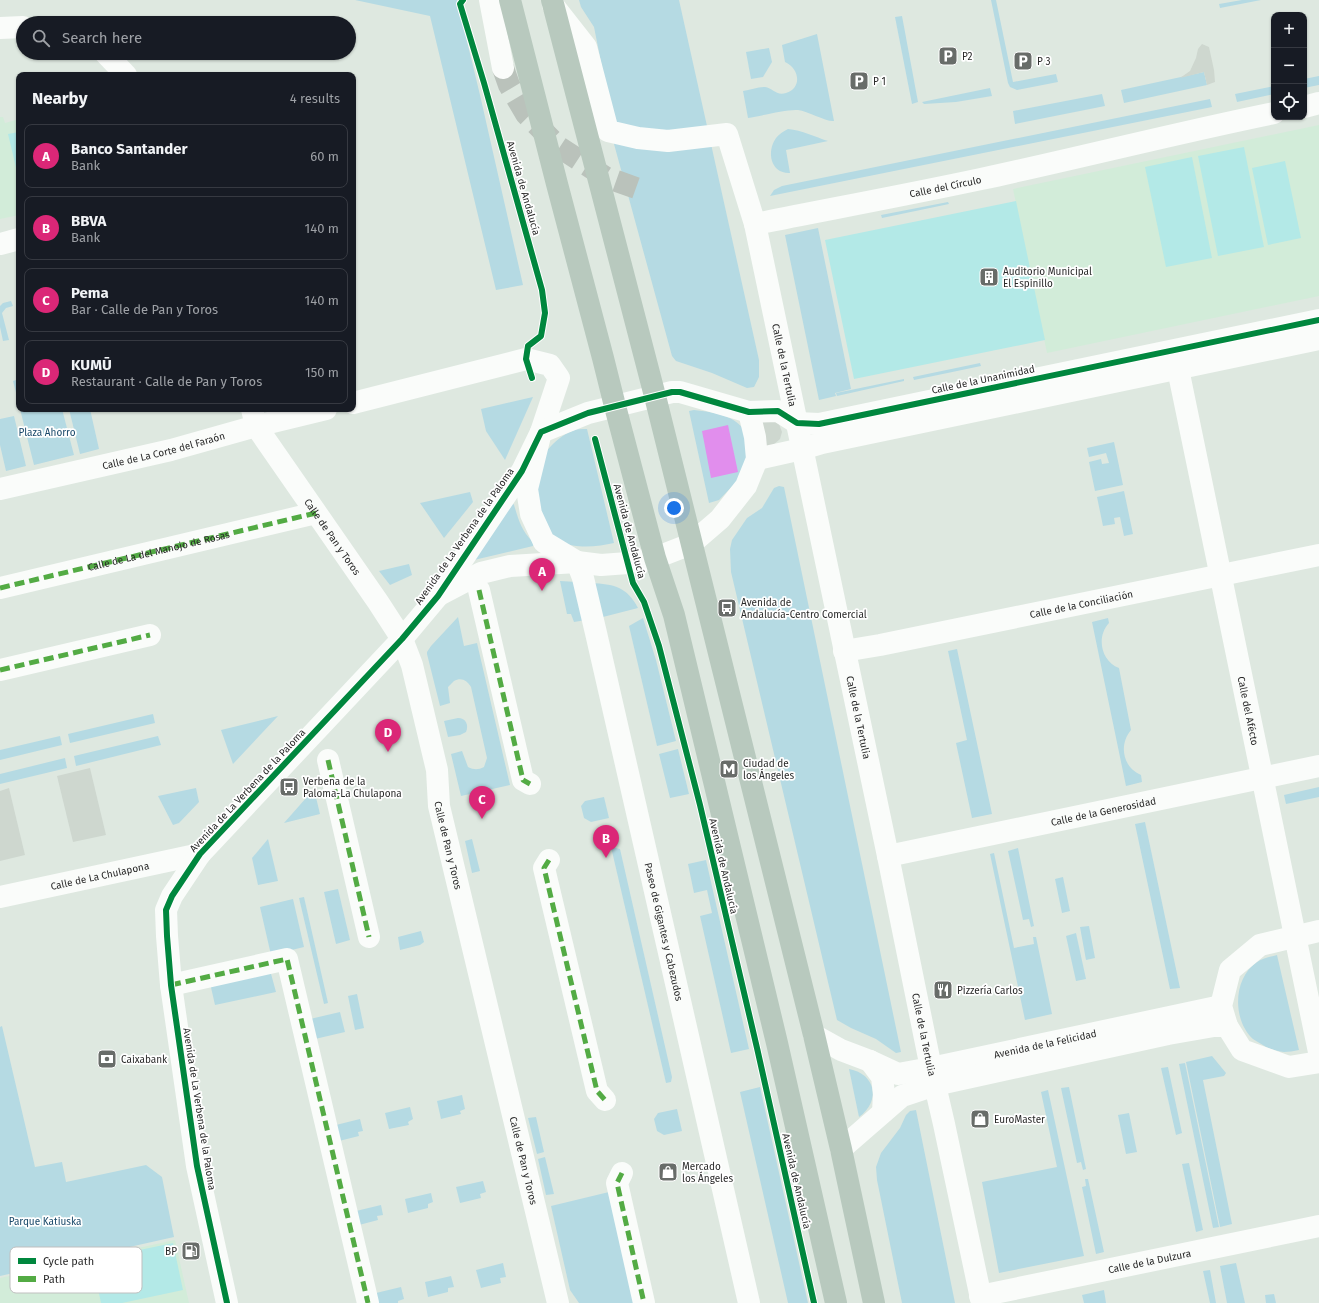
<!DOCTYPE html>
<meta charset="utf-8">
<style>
:root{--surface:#171b24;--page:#242831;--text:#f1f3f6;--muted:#9ea1a6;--line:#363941;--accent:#db2777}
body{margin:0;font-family:"Fira Sans",sans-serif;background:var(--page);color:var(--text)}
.controls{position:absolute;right:12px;top:12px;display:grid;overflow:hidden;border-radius:8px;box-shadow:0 1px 3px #0004}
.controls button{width:36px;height:36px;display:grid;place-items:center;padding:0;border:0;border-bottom:1px solid var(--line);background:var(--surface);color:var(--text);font:20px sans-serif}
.you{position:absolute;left:674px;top:508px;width:14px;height:14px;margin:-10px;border:3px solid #fff;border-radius:50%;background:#1a73e8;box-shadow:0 0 0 6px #1a73e833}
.badge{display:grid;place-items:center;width:26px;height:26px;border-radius:50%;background:var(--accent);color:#fff;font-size:13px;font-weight:700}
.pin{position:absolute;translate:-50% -33px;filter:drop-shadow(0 1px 2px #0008)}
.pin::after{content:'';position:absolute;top:21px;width:14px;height:12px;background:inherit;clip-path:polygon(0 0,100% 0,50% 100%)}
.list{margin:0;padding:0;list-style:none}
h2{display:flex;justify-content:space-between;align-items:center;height:52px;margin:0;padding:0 16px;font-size:17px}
h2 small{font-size:13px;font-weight:400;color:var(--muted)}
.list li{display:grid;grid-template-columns:26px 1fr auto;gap:12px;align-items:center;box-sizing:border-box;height:64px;margin:0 8px 8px;padding:0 8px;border:1px solid var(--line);border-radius:8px}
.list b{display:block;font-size:15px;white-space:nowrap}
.list p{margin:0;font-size:13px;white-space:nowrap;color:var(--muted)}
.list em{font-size:13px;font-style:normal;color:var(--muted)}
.icon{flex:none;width:22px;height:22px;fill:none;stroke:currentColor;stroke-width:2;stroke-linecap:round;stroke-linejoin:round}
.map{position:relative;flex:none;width:1319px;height:1303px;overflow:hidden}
.search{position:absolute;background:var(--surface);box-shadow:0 1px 3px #0004;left:16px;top:16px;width:340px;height:44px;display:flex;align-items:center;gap:10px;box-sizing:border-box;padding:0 14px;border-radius:22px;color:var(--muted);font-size:15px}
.panel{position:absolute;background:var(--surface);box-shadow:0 1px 3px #0004;left:16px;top:72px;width:340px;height:340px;border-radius:8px}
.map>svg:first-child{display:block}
.education{fill:#d2ecd9}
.green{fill:#b5dae3}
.pitch{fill:#b3e9e7}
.plaza{fill:#ced7cf}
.water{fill:#e18eed}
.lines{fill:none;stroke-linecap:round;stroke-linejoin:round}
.minor-tunnel{stroke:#bac2bb;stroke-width:22;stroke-dasharray:22 11;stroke-linecap:butt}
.minor{stroke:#fafcfa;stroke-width:22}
.major{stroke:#b8c9be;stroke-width:22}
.quiet{stroke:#53ab44;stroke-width:5;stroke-dasharray:10 5;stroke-linecap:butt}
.cycleway-casing{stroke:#fff;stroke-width:8}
.cycleway{stroke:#00873e;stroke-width:6}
.labels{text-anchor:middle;stroke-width:3.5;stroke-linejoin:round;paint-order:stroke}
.poi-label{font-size:10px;fill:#292929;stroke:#fff;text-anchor:start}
.street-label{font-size:10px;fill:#292929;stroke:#fff}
.park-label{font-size:10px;fill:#174768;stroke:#fff}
.key{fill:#fff;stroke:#bfbfbf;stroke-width:1}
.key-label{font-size:11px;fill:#292929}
</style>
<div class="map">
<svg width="1319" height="1303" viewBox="0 0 1319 1303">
<rect width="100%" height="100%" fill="#dee8e0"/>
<g class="education">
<polygon points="0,117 3,117 5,123 19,119 19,215 0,219"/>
<polygon points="1319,125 1319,296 1047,353 1013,189"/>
<polygon points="175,1240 189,1303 0,1303 0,1278"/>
</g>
<g class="green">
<polygon points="355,0 457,0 480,95 523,285 496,290 430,16"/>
<polygon points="579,0 679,0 759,360 759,377 754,387 747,388 712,373 676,361 672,356 614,144 610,107 594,27 581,7"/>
<polygon points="991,0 996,0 1013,82 1056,74 1058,82 1017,90 1010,87 1008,83"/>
<polygon points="1242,0 1261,0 1220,8 1219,4"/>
<polygon points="902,16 918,102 912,104 895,17"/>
<path d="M817 34 834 121C826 122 808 111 798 110 787 109 761 116 748 118L743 91C750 90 758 87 765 87 773 88 776 96 786 93 802 88 800 69 785 62L782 45Z"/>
<polygon points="769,48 772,62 763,77 751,79 746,52"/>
<polygon points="1204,72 1207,85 1124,103 1121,90"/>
<polygon points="1319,76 1319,85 1304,88 1304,79"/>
<polygon points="1274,86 1274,94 1237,102 1235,94"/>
<polygon points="990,88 992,96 956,102 924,104 922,102"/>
<polygon points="1102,94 1105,106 1015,124 1013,111"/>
<polygon points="1210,99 1212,107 770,196 774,190 782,186"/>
<path d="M788 129C802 130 815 137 828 141L786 150 790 173C771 174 766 152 776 138 779 134 784 131 788 129Z"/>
<polygon points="948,202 949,204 882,218 881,215"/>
<polygon points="818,228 851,389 835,393 836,396 819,400 785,235"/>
<polygon points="11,301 13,306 6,308 2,313 9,340 3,341 0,327 0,306 3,303"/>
<polygon points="980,363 981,366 914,380 913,377"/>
<polygon points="19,379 19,404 13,381"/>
<polygon points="904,379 904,381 837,396 836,393"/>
<polygon points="533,397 505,460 486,431 481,409"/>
<polygon points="20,409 62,409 74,455 34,465"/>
<polygon points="69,409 90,409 99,449 80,454"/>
<path d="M694 410C714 412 745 416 748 442 748 452 747 461 747 471L719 500 709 503 689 411Z"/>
<polygon points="14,416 26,466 6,471 0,445 0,419"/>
<path d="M587 429 614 543C592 548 557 551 544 527 541 520 541 508 539 501 538 493 535 484 535 477 536 459 556 437 572 431 576 429 582 429 587 429Z"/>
<polygon points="1114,442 1123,485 1095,491 1089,462 1101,459 1102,464 1109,463 1106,453 1089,457 1087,448"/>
<polygon points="779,486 784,487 901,1052 896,1053 876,1039 851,1028 837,1020 731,572 730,549 732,540 747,518 762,508 774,488"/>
<polygon points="1124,491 1133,534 1124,536 1120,517 1114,518 1115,524 1103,526 1097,497"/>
<polygon points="470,492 473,502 444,538 420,503"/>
<path d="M512 502 514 505C519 521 521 530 533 542V546L474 560Z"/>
<polygon points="409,564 412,575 390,585 379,571"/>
<polygon points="560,581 577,582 586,620 574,622 571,614 567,614"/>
<path d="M591 583C614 584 627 587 638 608L599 618Z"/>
<path d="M458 617 464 646 477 643 510 785 461 796 451 754 462 751 468 767C474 770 478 770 484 767L487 758 471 687C467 680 461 677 454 681L448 687 450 703 440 706 427 654V652L431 646Z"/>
<polygon points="643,618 656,660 676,741 657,746 629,626"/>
<path d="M1108 618 1109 623C1096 637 1101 661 1119 668L1131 730C1119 744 1122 767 1141 775L1142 782 1126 786 1092 622Z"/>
<polygon points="957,649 992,814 972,818 956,743 967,740 948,651"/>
<polygon points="153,714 155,723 70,743 68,734"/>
<polygon points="278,716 233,764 221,730"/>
<path d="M458 718C466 718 469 725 466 732L460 735 448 737 444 721Z"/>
<polygon points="60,736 62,745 0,760 0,750"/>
<polygon points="158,736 161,745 76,766 74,756"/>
<polygon points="678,749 689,794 670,798 659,754"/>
<polygon points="65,758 67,768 0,784 0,774"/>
<polygon points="1319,787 1319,797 1286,804 1284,795"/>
<polygon points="196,788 199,802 179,823 173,825 158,796"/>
<polygon points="314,789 320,814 284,823"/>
<polygon points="604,797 609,818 591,822 584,818 581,806 585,801"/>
<polygon points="1145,822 1180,988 1170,989 1135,824"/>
<polygon points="268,839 278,881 258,885 252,858"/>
<polygon points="472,839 480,871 472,873 465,841"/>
<polygon points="611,847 620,849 672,1077 671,1082 666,1083"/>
<polygon points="1018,848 1034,926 1031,927 1029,919 1023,920 1008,851"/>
<polygon points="994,853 1014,948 1034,944 1033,937 1036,937 1052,1014 1025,1020 990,854"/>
<polygon points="706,860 749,1049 731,1053 700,916 712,913 707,890 694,893 688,864"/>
<polygon points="1063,877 1070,911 1062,913 1055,879"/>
<polygon points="338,889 350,940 336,944 324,892"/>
<polygon points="304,897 328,1003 324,1004 299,898"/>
<polygon points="293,899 304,947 271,955 260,907"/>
<polygon points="1089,926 1095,958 1086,960 1080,927"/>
<polygon points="421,931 424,942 420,945 400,950 398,937"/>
<polygon points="1076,933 1086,979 1076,981 1066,936"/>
<path d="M1277 955 1299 1050C1294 1051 1288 1052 1284 1052 1278 1052 1271 1049 1266 1047 1262 1044 1257 1042 1253 1039 1232 1020 1233 978 1257 962 1263 958 1270 957 1277 955Z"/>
<polygon points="270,970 276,992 215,1005 210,983"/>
<polygon points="357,994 364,1028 355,1030 348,996"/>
<polygon points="340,1012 345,1032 315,1039 310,1019"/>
<polygon points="2,1026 35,1167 62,1162 66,1182 146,1165 162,1177 174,1237 0,1276 0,1027"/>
<polygon points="1212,1056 1226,1073 1224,1076 1203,1080 1232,1224 1220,1227 1186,1062"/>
<polygon points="1185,1063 1219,1227 1213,1228 1179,1064"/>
<polygon points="1168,1067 1182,1133 1176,1135 1161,1068"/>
<path d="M849 1069C876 1074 881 1101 859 1117Z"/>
<polygon points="760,1087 808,1303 788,1303 740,1092"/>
<polygon points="1069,1087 1086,1169 1083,1170 1081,1162 1077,1163 1061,1088"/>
<polygon points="1048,1090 1084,1256 999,1273 982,1182 1057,1167 1041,1092"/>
<polygon points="462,1095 465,1109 460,1111 461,1114 441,1119 437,1101"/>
<polygon points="410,1107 413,1119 408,1122 409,1125 389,1129 385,1113"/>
<polygon points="677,1109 682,1131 664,1135 657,1131 654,1119 658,1113"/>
<polygon points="916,1110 955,1303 902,1303 877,1180 876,1167 881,1153 900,1128 906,1115 910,1111"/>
<polygon points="1129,1113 1137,1152 1126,1154 1118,1115"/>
<polygon points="536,1117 544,1152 537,1154 528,1118"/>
<polygon points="360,1119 363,1131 358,1132 359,1136 339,1141 336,1125"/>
<polygon points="545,1157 554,1194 546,1195 538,1159"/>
<polygon points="1189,1163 1203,1230 1196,1232 1182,1164"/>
<polygon points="1085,1179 1088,1179 1104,1252 1096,1254 1082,1187 1086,1186"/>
<polygon points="483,1181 486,1192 480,1194 481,1198 460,1203 456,1187"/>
<polygon points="609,1192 634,1303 579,1303 570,1290 551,1206"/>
<polygon points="431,1193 433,1202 428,1204 428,1208 408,1213 405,1199"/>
<polygon points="381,1205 383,1215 377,1216 378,1220 359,1225 356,1211"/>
<polygon points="503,1263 506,1277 500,1278 501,1283 481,1288 476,1270"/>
<polygon points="1236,1263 1245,1303 1227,1303 1220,1266"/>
<polygon points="1210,1270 1216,1303 1210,1303 1203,1271"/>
<polygon points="451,1276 454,1287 448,1288 448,1292 428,1297 425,1282"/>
<polygon points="401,1287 404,1299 398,1301 398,1303 378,1303 376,1293"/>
<polygon points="1104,1290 1106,1303 1084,1303 1082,1295"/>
<polygon points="1274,1294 1276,1303 1266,1303 1265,1295"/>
</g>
<g class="pitch">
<polygon points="19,132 19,180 8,134"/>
<polygon points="1244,147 1264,247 1218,256 1198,156"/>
<polygon points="1192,157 1212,258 1166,267 1145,167"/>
<polygon points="1285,161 1301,238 1268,245 1252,168"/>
<polygon points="1016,201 1045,340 854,379 825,240"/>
<polygon points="173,1243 183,1290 122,1303 101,1303 92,1260"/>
</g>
<g class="plaza">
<polygon points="1202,44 1209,47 1214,70 1215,82 1207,85 1204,72 1180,78 1190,71 1196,58 1198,49"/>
<polygon points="755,417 766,417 779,424 782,432 780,439 765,452"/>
<polygon points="90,768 106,835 73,842 57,776"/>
<polygon points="9,788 25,855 0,861 0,791"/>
</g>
<polygon class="water" points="728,425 738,472 711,478 702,431"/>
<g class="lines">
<polyline class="minor-tunnel" points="503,68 509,85 526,114 559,147 605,177 636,188"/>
<g class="minor">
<polyline points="490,0 503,68"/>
<path id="s1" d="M553 5 586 47 608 131 638 138 668 141 727 134 755 224 888 856 931 1068 944 1124 982 1303"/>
<polyline points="0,28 23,27"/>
<polyline points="105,53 126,75"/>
<polyline points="1304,107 1319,103"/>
<path id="s2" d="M755 224C830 209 906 195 981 179 1079 158 1176 133 1274 113"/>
<polyline points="0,244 19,239"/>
<path id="s3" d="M1178 369 1319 1052"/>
<polyline points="353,403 526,359 550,365 559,378 541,432 527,489 531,514 544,542 577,562"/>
<path id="s4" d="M252 409 256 426 378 602 402 639 412 665 437 770 439 806 558 1303"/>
<polyline points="757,459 802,449 822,443 1319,339"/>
<path id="s5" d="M0 489 171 450 256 426 326 409"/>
<path id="s6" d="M577 562 583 578 596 633 749 1303"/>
<path id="s7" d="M0 588 316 513"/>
<polyline points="479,590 523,780 530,784"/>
<polyline points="439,595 481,573 510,566 577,562 601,565 628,563 655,558 691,544 720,519 746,486 757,459 755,437 749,412"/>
<path id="s8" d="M844 651 880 645 1319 555"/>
<polyline points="0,670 150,635"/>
<polyline points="328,760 369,937"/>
<path id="s9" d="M888 856 1319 766"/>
<polyline points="549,860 544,868 597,1091 605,1100"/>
<path id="s10" d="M0 897 200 854"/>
<polyline points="1319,931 1260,945 1230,970 1221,1006 1227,1026 1242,1050 1289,1067 1319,1062"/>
<polyline points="171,985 287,959 368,1303"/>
<path id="s11" d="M814 1035 841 1050 870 1061 898 1074 931 1068 1221 1006"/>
<polyline points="870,1061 882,1077 884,1094 883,1112"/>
<polyline points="841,1149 902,1096 935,1085 1168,1034 1214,1026 1227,1026"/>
<polyline points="622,1173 617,1183 644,1303"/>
<path id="s12" d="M980 1296 1319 1226"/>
<polyline points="227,1303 197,1166 171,985 167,936 166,910 172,896 200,854 402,639 438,596 522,471 541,432 588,413 672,392 680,392 749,412 778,411 797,423 819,424 1319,320"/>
</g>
<g class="major">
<polyline points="510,0 557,184 603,358 615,406 655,558 674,615 777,1043 836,1303"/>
<polyline points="552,0 655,396 814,1035 841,1149 874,1303"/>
</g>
<g class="quiet">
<polyline points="0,588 316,513"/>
<polyline points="479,590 523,780 530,784"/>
<polyline points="0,670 150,635"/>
<polyline points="328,760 369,937"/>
<polyline points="549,860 544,868 597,1091 605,1100"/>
<polyline points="171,985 287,959 368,1303"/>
<polyline points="622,1173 617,1183 644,1303"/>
</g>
<defs>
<g id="cycleway">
<polyline points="463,0 460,4 484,83 542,290 545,313 541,336 528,346 526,359 532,378"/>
<polyline points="595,439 633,583 644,602 659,646 700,805 757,1048 814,1303"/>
<polyline points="227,1303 197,1166 171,985 167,936 166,910 172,896 200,854 402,639 438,596 522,471 541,432 588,413 672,392 680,392 749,412 778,411 797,423 819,424 1319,320"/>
</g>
</defs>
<use href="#cycleway" class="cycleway-casing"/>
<use href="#cycleway" class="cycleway"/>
</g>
<defs>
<symbol id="parking-square" viewBox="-11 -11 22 22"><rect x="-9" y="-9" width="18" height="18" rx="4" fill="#686c69" stroke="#fff"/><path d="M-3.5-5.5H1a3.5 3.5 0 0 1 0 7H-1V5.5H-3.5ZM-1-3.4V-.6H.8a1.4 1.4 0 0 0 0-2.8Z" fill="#fff"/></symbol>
<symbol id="building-square" viewBox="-11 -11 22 22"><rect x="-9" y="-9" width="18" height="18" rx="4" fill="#686c69" stroke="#fff"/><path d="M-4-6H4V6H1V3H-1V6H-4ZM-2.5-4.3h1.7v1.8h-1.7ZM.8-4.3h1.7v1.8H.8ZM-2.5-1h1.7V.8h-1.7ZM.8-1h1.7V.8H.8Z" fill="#fff"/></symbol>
<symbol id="bus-square" viewBox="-11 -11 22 22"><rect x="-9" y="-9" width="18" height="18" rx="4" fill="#686c69" stroke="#fff"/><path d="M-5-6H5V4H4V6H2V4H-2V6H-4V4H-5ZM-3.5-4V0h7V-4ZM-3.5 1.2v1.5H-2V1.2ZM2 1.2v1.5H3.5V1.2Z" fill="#fff"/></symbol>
<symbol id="metro-square" viewBox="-11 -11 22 22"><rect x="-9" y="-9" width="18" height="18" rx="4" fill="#686c69" stroke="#fff"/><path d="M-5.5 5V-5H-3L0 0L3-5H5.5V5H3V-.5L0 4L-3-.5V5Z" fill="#fff"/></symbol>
<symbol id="restaurant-square" viewBox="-11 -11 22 22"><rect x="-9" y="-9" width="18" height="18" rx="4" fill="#686c69" stroke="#fff"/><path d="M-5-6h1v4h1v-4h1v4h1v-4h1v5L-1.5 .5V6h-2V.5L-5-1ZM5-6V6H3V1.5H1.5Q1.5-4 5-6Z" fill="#fff"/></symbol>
<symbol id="bank-square" viewBox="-11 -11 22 22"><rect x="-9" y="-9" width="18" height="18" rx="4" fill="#686c69" stroke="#fff"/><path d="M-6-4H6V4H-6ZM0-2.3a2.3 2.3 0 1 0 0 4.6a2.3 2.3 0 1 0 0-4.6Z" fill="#fff"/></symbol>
<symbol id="shop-square" viewBox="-11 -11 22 22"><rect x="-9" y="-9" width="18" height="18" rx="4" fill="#686c69" stroke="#fff"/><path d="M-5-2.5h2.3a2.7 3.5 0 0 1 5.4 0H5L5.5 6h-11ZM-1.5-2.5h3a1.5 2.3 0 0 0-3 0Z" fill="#fff"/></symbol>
<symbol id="fuel-square" viewBox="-11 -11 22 22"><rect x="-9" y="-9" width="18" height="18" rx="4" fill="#686c69" stroke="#fff"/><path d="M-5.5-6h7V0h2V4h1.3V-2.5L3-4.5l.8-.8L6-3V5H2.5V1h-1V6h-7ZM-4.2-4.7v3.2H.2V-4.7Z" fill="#fff"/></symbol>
</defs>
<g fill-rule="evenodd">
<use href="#parking-square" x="937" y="45" width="22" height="22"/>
<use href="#parking-square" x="1012" y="50" width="22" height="22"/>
<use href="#parking-square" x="848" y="70" width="22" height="22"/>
<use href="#building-square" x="978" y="266" width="22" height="22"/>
<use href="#bus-square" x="716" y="597" width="22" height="22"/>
<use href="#metro-square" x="718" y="758" width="22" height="22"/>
<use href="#bus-square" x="278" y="776" width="22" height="22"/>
<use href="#restaurant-square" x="932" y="979" width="22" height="22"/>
<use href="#bank-square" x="96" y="1048" width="22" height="22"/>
<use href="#shop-square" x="969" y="1108" width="22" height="22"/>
<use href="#shop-square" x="657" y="1161" width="22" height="22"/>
<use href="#fuel-square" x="180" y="1240" width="22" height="22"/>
</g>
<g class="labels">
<g class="poi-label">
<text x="962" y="60">P2</text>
<text x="1037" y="65">P 3</text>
<text x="873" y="85">P 1</text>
<text x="1003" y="275">Auditorio Municipal<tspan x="1003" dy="12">El Espinillo</tspan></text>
<text x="741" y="606">Avenida de<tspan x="741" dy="12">Andalucía-Centro Comercial</tspan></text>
<text x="743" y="767">Ciudad de<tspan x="743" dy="12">los Ángeles</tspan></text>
<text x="303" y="785">Verbena de la<tspan x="303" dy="12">Paloma-La Chulapona</tspan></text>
<text x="957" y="994">Pizzería Carlos</text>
<text x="121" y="1063">Caixabank</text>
<text x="994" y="1123">EuroMaster</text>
<text x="682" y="1170">Mercado<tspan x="682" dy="12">los Ángeles</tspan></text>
<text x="177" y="1255" text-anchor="end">BP</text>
</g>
<g class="street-label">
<text dy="4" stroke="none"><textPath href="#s2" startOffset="194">Calle del Círculo</textPath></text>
<text transform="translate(524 188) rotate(74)" y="4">Avenida de Andalucía</text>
<text dy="4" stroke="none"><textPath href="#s1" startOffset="499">Calle de la Tertulia</textPath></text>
<text transform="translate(983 379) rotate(-12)" y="4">Calle de la Unanimidad</text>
<text dy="4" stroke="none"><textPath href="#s5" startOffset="168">Calle de La Corte del Faraón</textPath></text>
<text transform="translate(630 531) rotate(75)" y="4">Avenida de Andalucía</text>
<text dy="4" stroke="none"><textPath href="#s4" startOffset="152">Calle de Pan y Toros</textPath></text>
<text transform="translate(464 536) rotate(-55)" y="4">Avenida de La Verbena de la Paloma</text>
<text dy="4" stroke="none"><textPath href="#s7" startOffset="163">Calle de La del Manojo de Rosas</textPath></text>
<text dy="4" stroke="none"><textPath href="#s8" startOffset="242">Calle de la Conciliación</textPath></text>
<text dy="4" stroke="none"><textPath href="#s3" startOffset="349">Calle del Afécto</textPath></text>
<text dy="4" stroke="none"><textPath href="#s1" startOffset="859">Calle de la Tertulia</textPath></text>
<text transform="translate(247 790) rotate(-47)" y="4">Avenida de La Verbena de la Paloma</text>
<text dy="4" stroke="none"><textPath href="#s9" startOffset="220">Calle de la Generosidad</textPath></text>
<text dy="4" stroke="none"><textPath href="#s4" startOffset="488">Calle de Pan y Toros</textPath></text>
<text transform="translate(724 866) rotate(77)" y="4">Avenida de Andalucía</text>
<text dy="4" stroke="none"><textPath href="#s10" startOffset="102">Calle de La Chulapona</textPath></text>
<text dy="4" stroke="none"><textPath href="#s6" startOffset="380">Paseo de Gigantes y Cabezudos</textPath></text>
<text dy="4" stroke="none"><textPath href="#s1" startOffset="1183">Calle de la Tertulia</textPath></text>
<text dy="4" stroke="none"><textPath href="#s11" startOffset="243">Avenida de la Felicidad</textPath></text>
<text transform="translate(200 1109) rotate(81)" y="4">Avenida de La Verbena de la Paloma</text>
<text dy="4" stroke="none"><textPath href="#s4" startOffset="812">Calle de Pan y Toros</textPath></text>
<text transform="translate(797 1181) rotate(77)" y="4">Avenida de Andalucía</text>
<text dy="4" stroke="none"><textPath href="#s12" startOffset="173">Calle de la Dulzura</textPath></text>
</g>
<g class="park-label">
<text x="47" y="436">Plaza Ahorro</text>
<text x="45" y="1225">Parque Katiuska</text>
</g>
</g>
<rect x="10" y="1247" width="132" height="46" rx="6" class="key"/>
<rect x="18" y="1258" width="18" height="6" fill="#00873e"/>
<rect x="18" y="1276" width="18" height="6" fill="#53ab44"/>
<g class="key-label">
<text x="43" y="1265">Cycle path</text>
<text x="43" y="1283">Path</text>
</g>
</svg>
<div class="controls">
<button>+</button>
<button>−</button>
<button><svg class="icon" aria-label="locate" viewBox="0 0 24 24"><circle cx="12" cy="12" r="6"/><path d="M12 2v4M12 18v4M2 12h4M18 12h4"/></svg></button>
</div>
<div class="you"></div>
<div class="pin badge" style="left:542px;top:591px">A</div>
<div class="pin badge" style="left:606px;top:858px">B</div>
<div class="pin badge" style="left:482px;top:819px">C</div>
<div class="pin badge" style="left:388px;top:752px">D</div>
<div class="search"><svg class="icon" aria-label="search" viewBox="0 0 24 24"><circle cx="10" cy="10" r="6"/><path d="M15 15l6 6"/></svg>Search here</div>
<section class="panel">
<h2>Nearby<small>4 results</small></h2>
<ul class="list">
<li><span class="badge">A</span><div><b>Banco Santander</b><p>Bank</p></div><em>60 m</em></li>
<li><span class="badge">B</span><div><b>BBVA</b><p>Bank</p></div><em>140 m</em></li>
<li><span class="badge">C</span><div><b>Pema</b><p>Bar · Calle de Pan y Toros</p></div><em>140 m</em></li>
<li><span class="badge">D</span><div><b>KUMŪ</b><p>Restaurant · Calle de Pan y Toros</p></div><em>150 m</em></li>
</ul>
</section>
</div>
